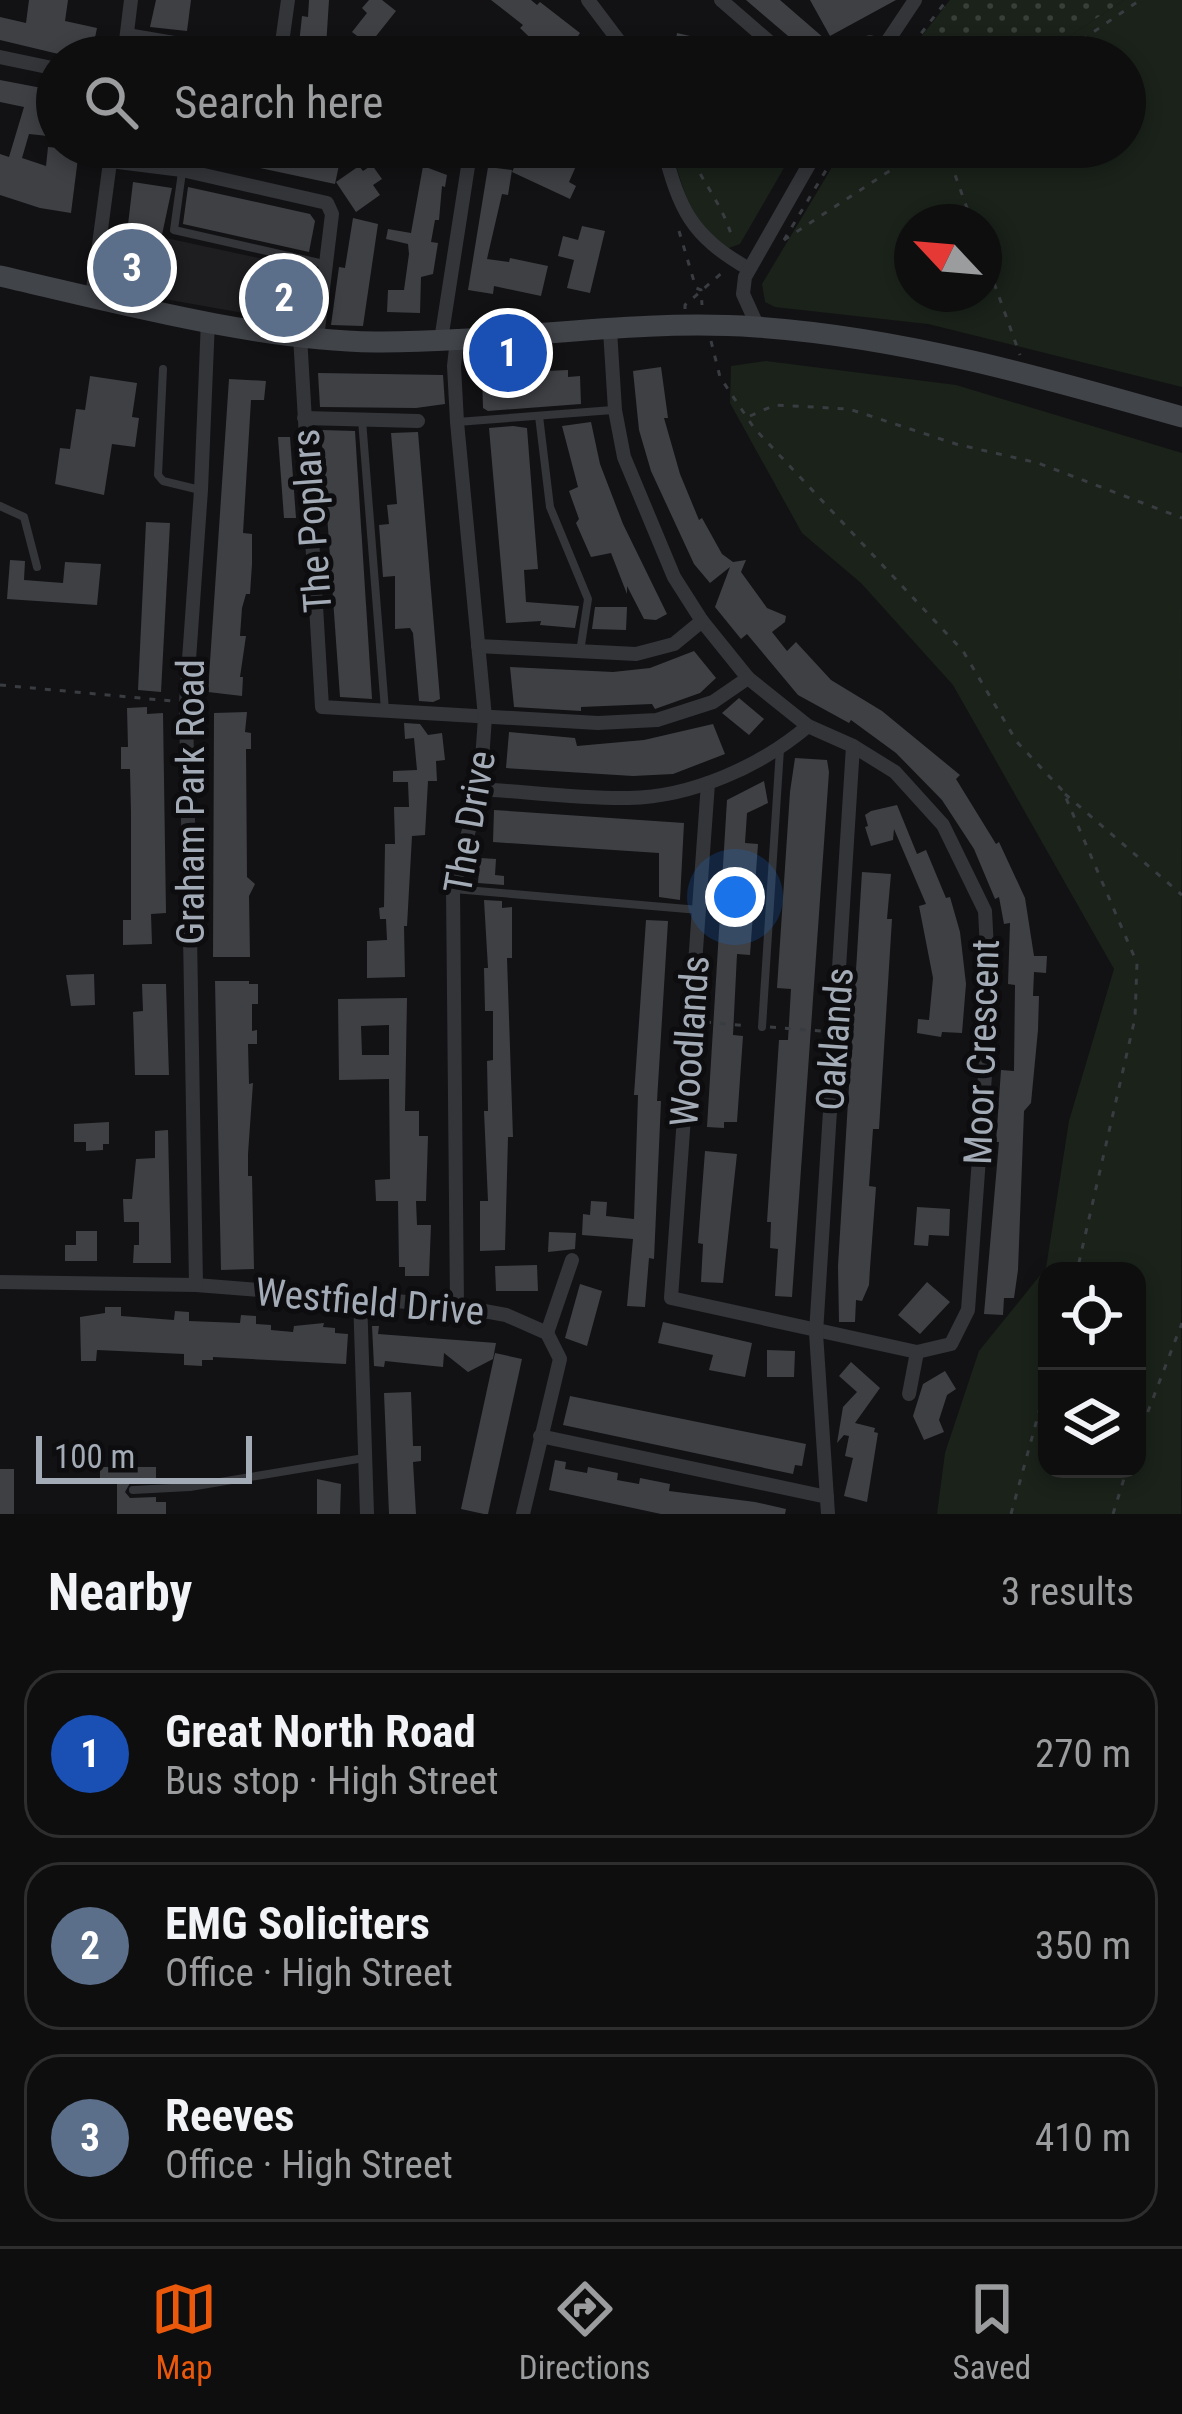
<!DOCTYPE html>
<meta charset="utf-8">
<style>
:root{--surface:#0e0e0f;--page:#1c1c1d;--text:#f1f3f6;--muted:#9b9c9e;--line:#2e2e2f;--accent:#ea580c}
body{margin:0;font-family:"Roboto Condensed",sans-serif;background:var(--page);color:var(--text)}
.controls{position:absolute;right:36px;bottom:36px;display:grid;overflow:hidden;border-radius:24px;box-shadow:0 6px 18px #0003}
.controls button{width:108px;height:108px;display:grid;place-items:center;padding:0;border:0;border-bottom:3px solid var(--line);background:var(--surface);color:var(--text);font:60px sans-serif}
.compass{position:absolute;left:894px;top:204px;width:108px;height:108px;border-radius:50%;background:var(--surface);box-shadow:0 6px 18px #0003;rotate:296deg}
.scale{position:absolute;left:36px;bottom:30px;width:216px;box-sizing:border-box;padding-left:12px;border:6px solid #a3abb6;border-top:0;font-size:33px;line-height:42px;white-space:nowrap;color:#a3abb6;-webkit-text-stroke:9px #0d0d0f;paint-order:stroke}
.you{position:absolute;left:735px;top:897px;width:42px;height:42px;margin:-30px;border:9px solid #fff;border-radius:50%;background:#1a73e8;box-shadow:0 0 0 18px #1a73e833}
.badge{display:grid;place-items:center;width:78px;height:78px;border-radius:50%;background:var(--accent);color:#fff;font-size:39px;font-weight:700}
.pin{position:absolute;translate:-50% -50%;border:6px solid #fff;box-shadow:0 3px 12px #0006}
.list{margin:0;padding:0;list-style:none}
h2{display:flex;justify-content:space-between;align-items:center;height:156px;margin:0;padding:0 48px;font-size:51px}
h2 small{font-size:39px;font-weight:400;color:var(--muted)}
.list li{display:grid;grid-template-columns:78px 1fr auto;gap:36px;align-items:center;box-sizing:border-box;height:168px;margin:0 24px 24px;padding:0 24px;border:3px solid var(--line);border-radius:36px}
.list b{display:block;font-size:45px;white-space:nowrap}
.list p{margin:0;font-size:39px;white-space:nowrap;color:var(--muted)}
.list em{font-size:39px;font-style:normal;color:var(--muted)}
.icon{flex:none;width:66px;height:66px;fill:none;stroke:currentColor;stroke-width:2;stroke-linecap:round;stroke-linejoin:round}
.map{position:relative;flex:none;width:1182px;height:1514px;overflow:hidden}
.search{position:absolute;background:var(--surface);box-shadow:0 6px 18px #0003;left:36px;right:36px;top:36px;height:132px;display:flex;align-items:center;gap:30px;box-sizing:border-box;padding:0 42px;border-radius:66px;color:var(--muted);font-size:45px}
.sheet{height:732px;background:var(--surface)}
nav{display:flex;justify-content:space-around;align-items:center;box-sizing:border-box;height:168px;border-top:3px solid var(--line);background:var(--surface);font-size:33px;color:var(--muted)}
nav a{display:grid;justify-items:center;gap:6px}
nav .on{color:var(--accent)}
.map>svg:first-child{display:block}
.built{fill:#1e1e21}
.grass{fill:#1a221a;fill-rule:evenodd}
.garden{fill:url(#garden-dots)}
.building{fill:#3e4044;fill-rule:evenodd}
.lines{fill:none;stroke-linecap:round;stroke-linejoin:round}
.path{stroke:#393c40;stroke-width:3;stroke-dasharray:6 9;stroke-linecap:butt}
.lane{stroke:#333539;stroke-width:8}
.street{stroke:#333539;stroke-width:14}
.secondary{stroke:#414449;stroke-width:21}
.labels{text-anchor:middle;stroke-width:10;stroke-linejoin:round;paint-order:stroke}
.street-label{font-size:39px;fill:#a3abb6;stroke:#0d0d0f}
</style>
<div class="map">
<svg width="1182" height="1514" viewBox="0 0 1182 1514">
<defs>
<pattern id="garden-dots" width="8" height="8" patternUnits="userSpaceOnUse" patternTransform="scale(3)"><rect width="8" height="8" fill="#1a221a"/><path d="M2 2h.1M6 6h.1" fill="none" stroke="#383f39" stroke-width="1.8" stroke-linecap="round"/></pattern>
</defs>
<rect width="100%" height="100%" fill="#121214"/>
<polygon class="built" points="166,238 314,270 305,324 108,289 113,252 154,258 165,251"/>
<g class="grass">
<path d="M1124 0H1182V387L928 324 775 307 765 302 762 284 844 147H1125V57H1038ZM912 222H984V294H912Z"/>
<path d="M671 147H796L740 244 729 248C691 229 682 185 671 147Z"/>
<path d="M766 361 956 385 1182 453 1181 1514H937L945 1453 979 1351 1046 1268 1069 1121 1114 969 953 685 861 583 802 533 730 403 731 366ZM1047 1271H1137V1469H1047Z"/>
</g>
<polygon class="garden" points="950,0 1124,0 1038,57 919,57 910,51"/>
<g class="building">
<polygon points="29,0 68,0 65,21 97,28 91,57 71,57 0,40 0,17 26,23"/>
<polygon points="156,0 191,0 187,31 150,27"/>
<polygon points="309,0 329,0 326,47 299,44 302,16 308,17"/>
<polygon points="369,0 382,0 396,11 369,45 352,32 367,13 362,8"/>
<polygon points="491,0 531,0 537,5 540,2 580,33 578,36 592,57 550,57 520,28 523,25"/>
<polygon points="746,0 780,0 825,39 807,49 801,47"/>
<polygon points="810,0 896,0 830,36"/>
<polygon points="677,33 760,52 759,57 673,57"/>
<polygon points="0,80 47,89 46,96 57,98 57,137 29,134 22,158 46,166 48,147 79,150 71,213 40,208 0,195 0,154 9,157 24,107 0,102"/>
<polygon points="190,147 322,147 342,151 335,184 189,153"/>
<polygon points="541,150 576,166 569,182 576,186 570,199 512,172 518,159 534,166"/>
<polygon points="372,165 382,179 373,185 380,195 356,212 336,182 359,166 363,171"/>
<polygon points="423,166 447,175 445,187 442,186 439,220 435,220 431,242 438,243 433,274 421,277 420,313 387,312 388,290 404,290 409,254 408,244 386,239 388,229 411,233"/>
<polygon points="488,167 512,170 508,195 502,194 487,259 509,262 510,258 548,266 541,296 494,286 493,294 468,290"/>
<polygon points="133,182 172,188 160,244 155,243 153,257 144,256 138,287 127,285 122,276"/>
<polygon points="188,187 310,214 315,221 309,252 183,224"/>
<polygon points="353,218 378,224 363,326 331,325 339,267 345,268"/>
<polygon points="582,226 605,231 590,293 567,288 574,260 558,256 563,236 578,240"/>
<polygon points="270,282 302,286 298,315 266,311"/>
<polygon points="661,367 668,418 664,418 680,474 699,520 702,518 722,554 733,562 746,560 741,572 767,608 786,616 785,622 772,632 787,651 796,642 831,680 882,711 960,775 956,779 996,844 999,842 1025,898 1034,956 1047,956 1046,973 1034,972 1033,996 1039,996 1038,1030 1031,1103 1024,1111 1018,1270 1014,1298 1004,1298 1003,1315 984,1314 999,1142 996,1142 1001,1070 1014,1071 1015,985 1008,984 1010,923 1004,924 999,897 995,899 974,849 942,800 896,753 851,720 849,723 798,695 747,634 741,639 715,607 730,567 710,583 694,564 651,471 639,430 633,371"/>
<polygon points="568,370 568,377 580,376 581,404 488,411 483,408 482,374"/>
<polygon points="318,373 443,375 445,404 416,408 320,407"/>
<polygon points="90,376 137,383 132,417 139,418 135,447 112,444 104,495 55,484 60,448 70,449 76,409 85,410"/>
<polygon points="229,379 266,381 264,400 251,400 243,533 252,534 252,564 250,594 246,594 242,608 240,636 246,636 240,677 243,677 242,696 208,692"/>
<polygon points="591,422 600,464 623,524 667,614 656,620 644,619 627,586 627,594 611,553 591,557 576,523 579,519 569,491 578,487 562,426"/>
<polygon points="513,426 527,428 535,532 538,569 524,570 526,602 579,606 575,628 540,625 541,621 506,623 489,428"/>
<polygon points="321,430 355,431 372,699 340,697"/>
<polygon points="418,432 440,699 433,702 419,701 413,633 410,628 395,629 395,576 383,577 379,525 389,524 387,505 397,504 391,433"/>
<polygon points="278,437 290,437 296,518 284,518"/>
<polygon points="146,522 170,523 161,692 138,690"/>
<polygon points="10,560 25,561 24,580 63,583 65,562 101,564 97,605 7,599"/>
<polygon points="595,607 627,607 626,630 592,629"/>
<polygon points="694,651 716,678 700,693 655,709 652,704 581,707 581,711 514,707 510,667 613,672 650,668"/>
<polygon points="739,698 764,719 749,735 722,713"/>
<polygon points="147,707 147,714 163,713 166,913 151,914 152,944 123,945 123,920 131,920 131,813 130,769 121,769 121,747 128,747 127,708"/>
<polygon points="247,712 245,732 251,733 251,749 246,749 247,877 255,884 249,896 250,957 213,957 214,713"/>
<polygon points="404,723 420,724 428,735 442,733 445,760 436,761 437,781 428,781 425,835 412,836 407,926 404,926 405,977 367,978 367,941 387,940 386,919 380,919 379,908 384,907 385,844 395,844 394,807 409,807 408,782 393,782 393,771 417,770 414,738 405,739"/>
<polygon points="713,724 725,754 673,774 633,776 506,768 509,732 575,738 577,746 644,740"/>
<polygon points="795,758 827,760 829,772 792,1297 775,1296 778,1249 770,1248 771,1222 767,1222 779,1040 788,1040 791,989 777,988 790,792"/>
<polygon points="764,781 768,803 747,813 745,843 758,844 750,955 737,954 733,1035 743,1036 737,1122 724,1122 724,1128 707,1127 727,800"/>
<polygon points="897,805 917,854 926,850 946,898 950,897 960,932 966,984 962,1033 942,1032 941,1037 917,1033 918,1019 929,1020 933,978 919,906 926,904 894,829 893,840 871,846 865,827 868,826 865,815 871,811"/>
<polygon points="494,810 684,823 680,900 659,897 659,853 493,842"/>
<polygon points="480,858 496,859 495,875 504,876 504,885 478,883"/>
<polygon points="862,872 891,874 887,919 892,919 879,1129 873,1129 869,1186 876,1187 870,1268 869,1285 862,1301 856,1300 855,1322 839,1322 838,1266"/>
<polygon points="484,900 502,901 502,908 512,907 512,958 507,958 513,1137 508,1137 505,1250 480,1251 480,1201 488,1201 484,1111 488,1111 487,1061 493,1060 493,1011 485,1011 484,968 488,968"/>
<polygon points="646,920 668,921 657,1101 661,1101 654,1259 649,1258 645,1307 627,1306 633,1239 582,1235 583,1214 590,1215 591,1201 607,1202 606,1216 634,1219 638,1095 634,1095"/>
<polygon points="94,974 95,1005 71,1006 66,975"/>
<polygon points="215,981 249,981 249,984 258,984 258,1004 252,1004 252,1031 257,1030 257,1044 248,1044 249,1084 253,1083 248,1154 248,1176 252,1176 254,1269 221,1270"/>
<polygon points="142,984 166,984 169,1075 135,1075 133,1012 143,1011"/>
<path d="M407 998 405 1111H419V1136H428L426 1201H416L417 1225H431L429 1276H405V1267H399L398 1201H376L375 1180 390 1179 389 1079 339 1080 338 999ZM389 1025V1055H362L361 1026Z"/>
<polygon points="109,1122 109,1144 103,1144 103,1150 86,1151 86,1142 74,1142 74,1124"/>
<polygon points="168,1130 171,1263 133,1263 134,1245 139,1245 139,1222 124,1222 123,1199 132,1199 136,1159 155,1158 155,1131"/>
<polygon points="705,1151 737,1154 723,1283 701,1282 703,1244 698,1243"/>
<polygon points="917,1207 950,1209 949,1236 929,1235 928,1246 914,1245"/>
<polygon points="76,1231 97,1231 97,1261 65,1261 65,1245 76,1245"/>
<polygon points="549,1232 576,1233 575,1249 548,1252"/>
<polygon points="537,1265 538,1291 496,1291 495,1266"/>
<polygon points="927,1282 950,1302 920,1334 898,1315"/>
<polygon points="580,1284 602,1291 587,1346 565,1338"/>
<polygon points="105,1307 121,1307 121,1316 174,1320 175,1311 189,1312 189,1321 240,1323 241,1315 256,1316 256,1324 271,1325 271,1330 293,1332 294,1326 324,1323 323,1327 335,1328 335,1333 348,1334 346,1364 213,1357 213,1360 202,1360 202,1366 184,1365 184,1354 97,1350 96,1361 81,1361 80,1317 105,1313"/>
<polygon points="663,1322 752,1343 745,1377 709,1370 713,1355 658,1343"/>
<polygon points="372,1326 379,1326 378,1334 496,1343 493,1359 468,1372 444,1353 443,1367 385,1361 384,1367 374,1366"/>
<polygon points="767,1350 795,1351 794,1377 767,1377"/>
<polygon points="495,1353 522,1359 488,1514 484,1514 461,1509"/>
<polygon points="851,1362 880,1388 855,1423 875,1428 874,1432 878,1433 867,1502 844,1496 853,1458 845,1456 849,1436 844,1435 837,1443 843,1407 857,1392 839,1376"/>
<polygon points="945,1371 956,1389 947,1395 939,1420 944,1432 924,1440 913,1416 923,1384"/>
<polygon points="411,1392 413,1446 421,1446 421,1461 413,1462 416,1514 389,1514 384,1393"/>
<polygon points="570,1396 806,1444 802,1466 795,1465 793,1474 563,1425"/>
<polygon points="555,1460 566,1462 565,1469 587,1473 588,1467 618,1473 617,1480 639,1484 640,1478 670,1484 669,1491 755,1502 786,1509 785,1514 661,1514 549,1490"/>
<polygon points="100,1467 156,1467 156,1480 130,1483 125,1492 130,1498 156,1497 156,1502 166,1502 166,1514 117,1514 117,1483 100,1483"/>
<rect x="0" y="1469" width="14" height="45"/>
<polygon points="317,1479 341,1484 340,1514 317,1514"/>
</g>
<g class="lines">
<g class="path">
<polyline points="902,42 909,57"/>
<polyline points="903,57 947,0"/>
<polyline points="1057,57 1140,0"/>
<path d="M687 147C701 182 723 203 733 241"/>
<polyline points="945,147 972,222"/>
<polyline points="679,231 696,288 701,290 702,305"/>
<polyline points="784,240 926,147"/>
<polyline points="784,240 840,147"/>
<polyline points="984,255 1020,355"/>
<polyline points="685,309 685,305 724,271"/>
<polyline points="711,341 720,377 754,428 963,651 1017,742 1063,791 1137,963 1135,1018 1077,1271"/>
<polyline points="750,416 775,405 849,409 956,444 1038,463 1182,518"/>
<polyline points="0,685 172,701"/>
<polyline points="1065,794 1182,895"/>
<polyline points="705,1022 749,1026"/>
<polyline points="770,1027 821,1031"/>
<polyline points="1137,1440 1182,1323"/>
<polyline points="1011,1514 1047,1383"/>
<polyline points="1113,1514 1127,1469"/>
</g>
<g class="lane">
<polyline points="182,172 174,230 324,264"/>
<polyline points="163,369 158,475 163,481 200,490"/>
<polyline points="539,416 550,507 588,599 580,652"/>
<polyline points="362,420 385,710"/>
<polyline points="457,422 613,410"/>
<polyline points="0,506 24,517 37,567"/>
<polyline points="454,889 699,910"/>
<polyline points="762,1027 780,749"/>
<polyline points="133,1490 190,1487 364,1458"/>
</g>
<g class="street">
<polyline points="588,0 631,57"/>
<polyline points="721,0 787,57"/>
<polyline points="127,35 257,57"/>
<polyline points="0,57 57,69"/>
<polyline points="124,57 131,0"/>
<polyline points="280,57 288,0"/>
<polyline points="833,57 870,42 884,47"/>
<polyline points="877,57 915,0"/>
<path d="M663 147C680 210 690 235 749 269"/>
<polyline points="110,161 182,170 327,203 332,214 317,338"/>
<polyline points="92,297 112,147"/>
<polyline points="758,327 743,294 745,277 819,147"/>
<polyline points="610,330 615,410 624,457 674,577 702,621 748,678 808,726 853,746 895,772 943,825 985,911 990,1006 968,1310 951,1344 917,1352 671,1298 708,783"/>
<polyline points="300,336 322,707 598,723 657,720 713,702 748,678"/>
<polyline points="457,339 454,366 457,422 485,717 480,789 453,889 457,1306"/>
<polyline points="441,340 469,160 463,147"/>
<polyline points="304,418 418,421"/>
<polyline points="478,646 636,654 674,644 702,621"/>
<path d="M480 789C529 792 580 799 629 798 692 797 761 766 808 726"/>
<polyline points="0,1282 196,1285 457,1306 506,1315 547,1333 560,1359 523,1514"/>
<polyline points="196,1285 186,702 201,490 208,320"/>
<polyline points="360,1297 367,1514"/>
<polyline points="547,1333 572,1260"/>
<polyline points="909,1394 917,1352"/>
<polyline points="540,1436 827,1497"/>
<polyline points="828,1514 816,1333 853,746"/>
</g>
<path class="secondary" d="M0 276C118 303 255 340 375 342 502 343 630 318 756 327 902 337 1042 377 1182 417"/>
</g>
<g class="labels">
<g class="street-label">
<text transform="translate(311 521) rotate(-94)" y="14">The Poplars</text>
<text transform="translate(190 802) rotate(-90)" y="14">Graham Park Road</text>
<text transform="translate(469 822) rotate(-80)" y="14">The Drive</text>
<text transform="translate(834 1039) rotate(-86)" y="14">Oaklands</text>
<text transform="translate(689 1041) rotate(-86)" y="14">Woodlands</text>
<text transform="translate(981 1052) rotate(-88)" y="14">Moor Crescent</text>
<text transform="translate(370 1301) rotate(5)" y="14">Westfield Drive</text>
</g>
</g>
</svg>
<div class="controls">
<button><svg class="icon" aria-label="locate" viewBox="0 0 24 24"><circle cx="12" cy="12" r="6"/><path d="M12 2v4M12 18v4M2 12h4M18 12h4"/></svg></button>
<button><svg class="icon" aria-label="layers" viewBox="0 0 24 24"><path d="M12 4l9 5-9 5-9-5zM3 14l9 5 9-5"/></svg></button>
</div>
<svg class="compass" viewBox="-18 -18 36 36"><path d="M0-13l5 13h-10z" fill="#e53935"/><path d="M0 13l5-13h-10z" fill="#9b9c9e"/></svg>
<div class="scale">100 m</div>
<div class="you"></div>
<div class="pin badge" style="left:508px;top:353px;background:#1a4fb4">1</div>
<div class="pin badge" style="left:284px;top:298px;background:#5c6f8a">2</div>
<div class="pin badge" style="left:132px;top:268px;background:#5c6f8a">3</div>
<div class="search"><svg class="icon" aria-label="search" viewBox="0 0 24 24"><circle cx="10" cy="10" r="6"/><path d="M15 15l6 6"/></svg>Search here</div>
</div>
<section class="sheet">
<h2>Nearby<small>3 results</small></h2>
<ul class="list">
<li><span class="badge" style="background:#1a4fb4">1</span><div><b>Great North Road</b><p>Bus stop · High Street</p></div><em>270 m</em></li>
<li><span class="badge" style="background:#5c6f8a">2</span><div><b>EMG Soliciters</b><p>Office · High Street</p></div><em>350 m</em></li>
<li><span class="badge" style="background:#5c6f8a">3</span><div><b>Reeves</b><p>Office · High Street</p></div><em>410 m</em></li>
</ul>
</section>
<nav>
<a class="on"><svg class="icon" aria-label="map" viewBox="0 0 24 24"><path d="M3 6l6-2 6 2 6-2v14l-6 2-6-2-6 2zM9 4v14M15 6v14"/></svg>Map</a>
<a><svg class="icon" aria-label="directions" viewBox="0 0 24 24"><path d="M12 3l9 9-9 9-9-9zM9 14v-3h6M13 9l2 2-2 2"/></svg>Directions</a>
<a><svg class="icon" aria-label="saved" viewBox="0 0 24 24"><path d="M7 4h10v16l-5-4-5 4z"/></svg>Saved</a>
</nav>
